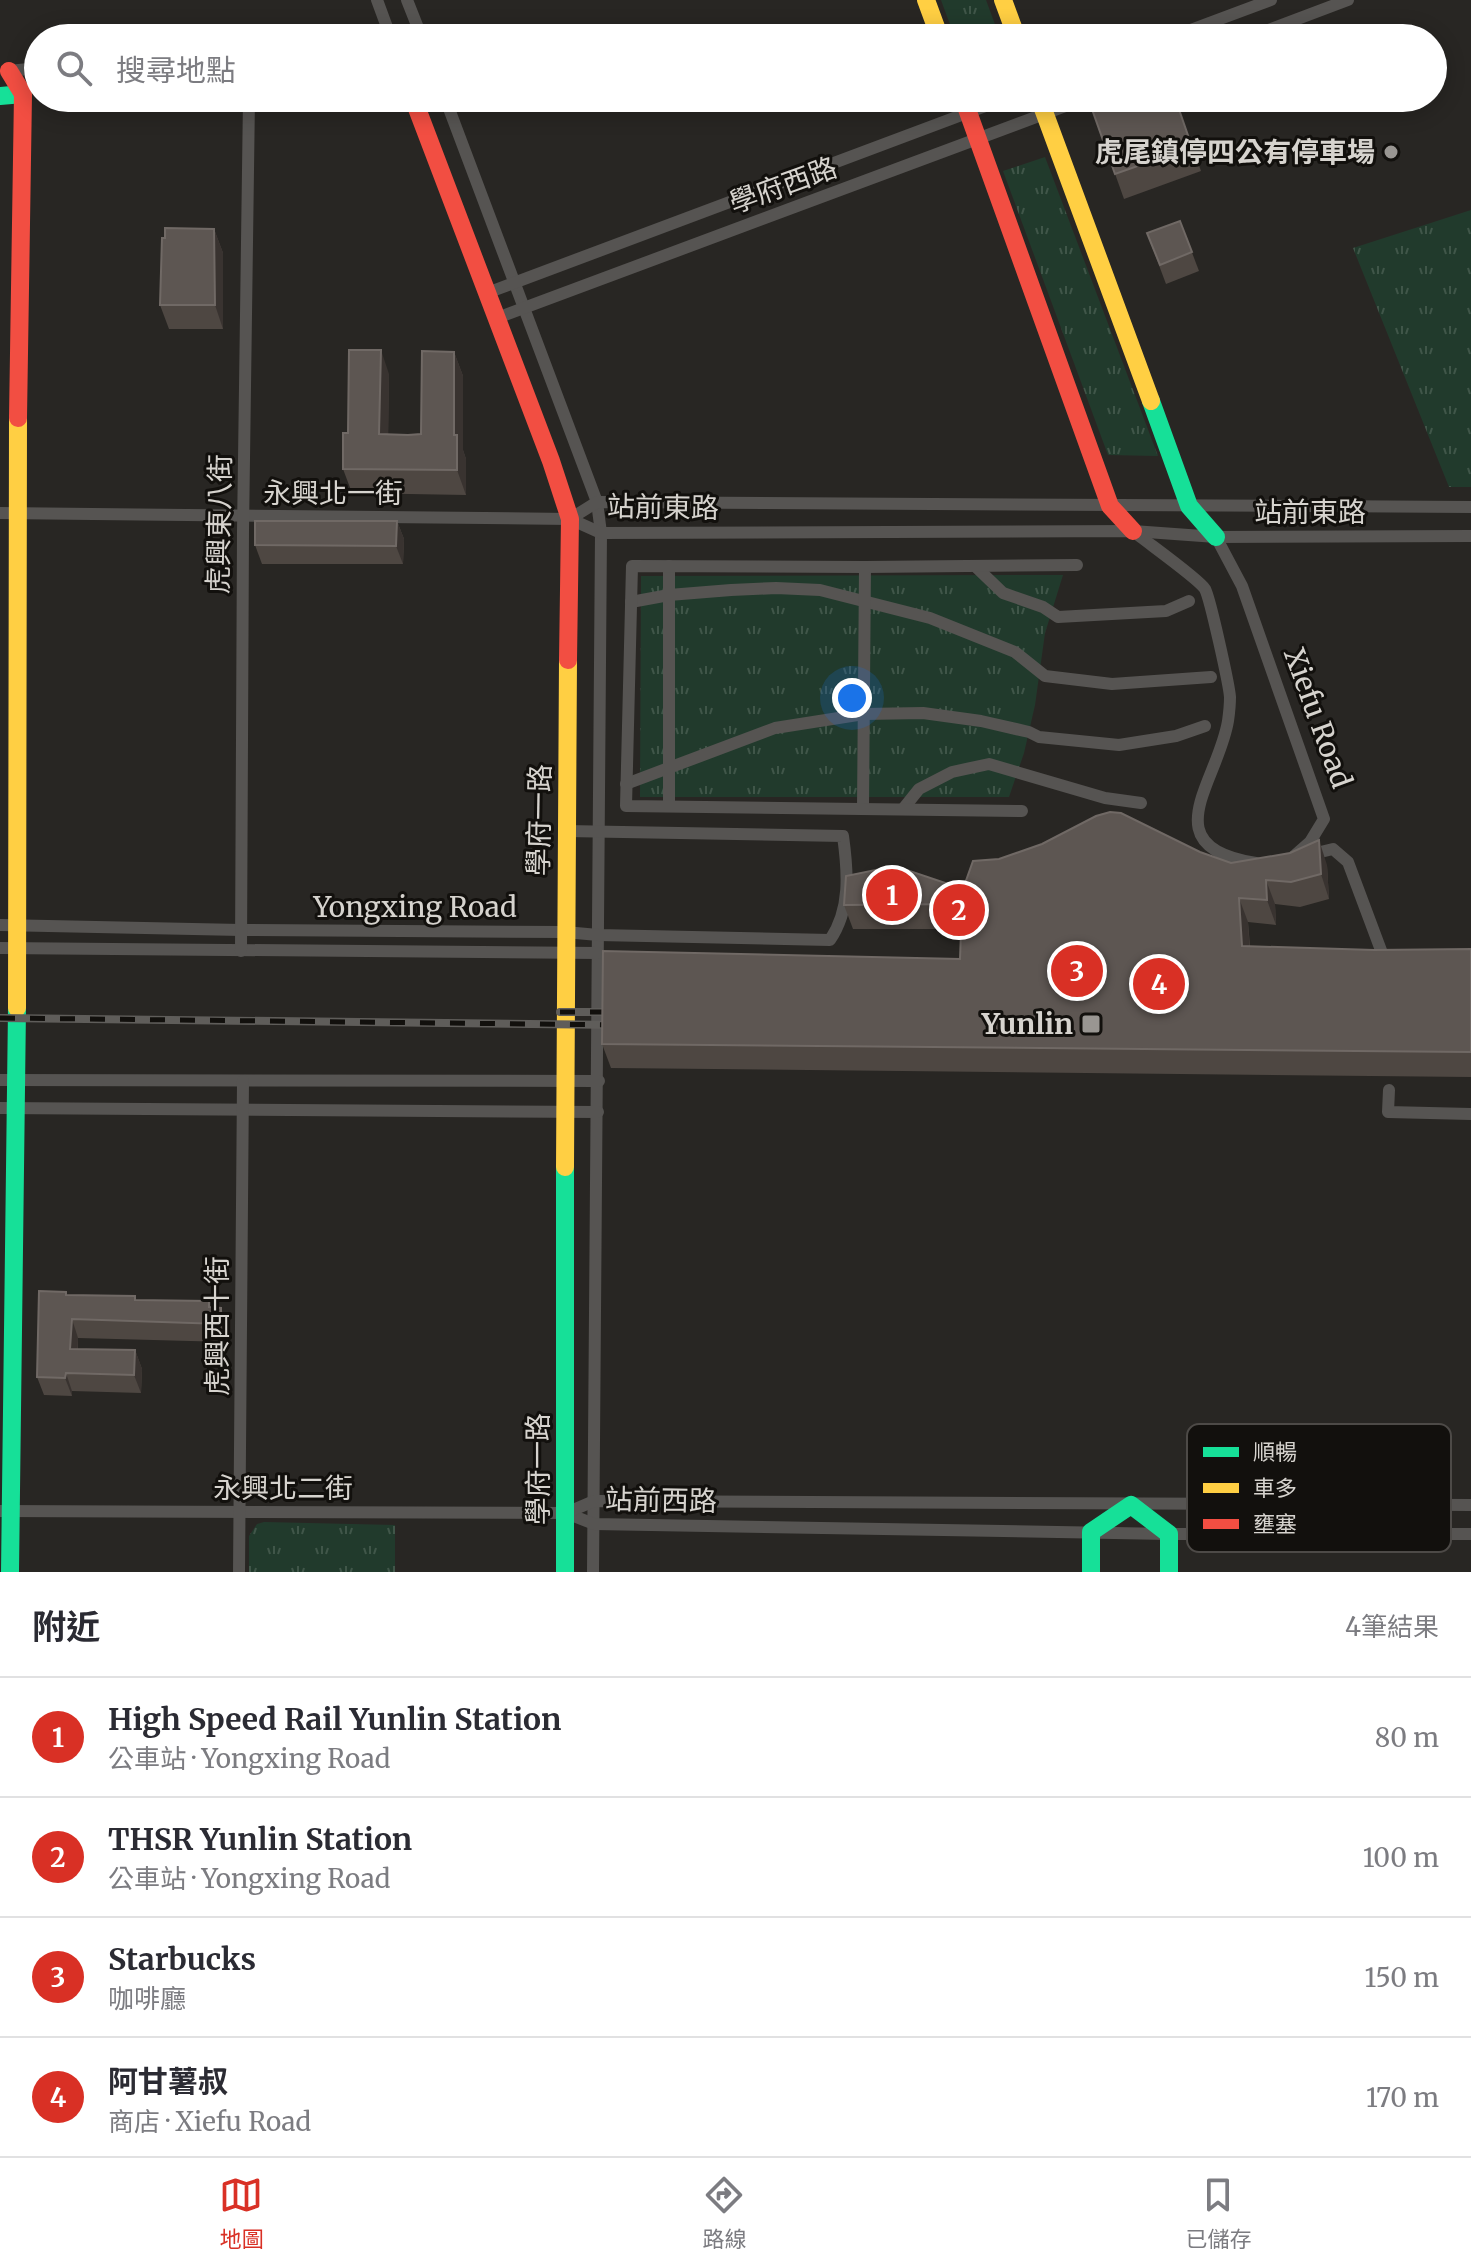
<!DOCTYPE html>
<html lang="zh-TW">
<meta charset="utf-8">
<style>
:root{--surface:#fff;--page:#f2f2f3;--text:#2b2b33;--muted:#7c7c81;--line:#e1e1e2;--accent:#d93025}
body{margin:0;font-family:Merriweather,"Noto Sans TC",serif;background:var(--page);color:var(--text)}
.you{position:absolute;left:852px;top:698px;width:28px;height:28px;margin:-20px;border:6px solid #fff;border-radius:50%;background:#1a73e8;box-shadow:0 0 0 12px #1a73e833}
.badge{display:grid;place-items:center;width:52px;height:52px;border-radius:50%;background:var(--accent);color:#fff;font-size:26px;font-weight:700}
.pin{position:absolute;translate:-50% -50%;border:4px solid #fff;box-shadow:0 2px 8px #0006}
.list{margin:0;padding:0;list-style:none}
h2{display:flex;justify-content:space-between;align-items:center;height:104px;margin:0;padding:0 32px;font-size:34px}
h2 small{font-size:26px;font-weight:400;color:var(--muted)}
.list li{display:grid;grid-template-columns:52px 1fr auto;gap:24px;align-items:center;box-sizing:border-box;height:120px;padding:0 32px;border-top:2px solid var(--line)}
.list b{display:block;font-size:30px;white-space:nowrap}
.list p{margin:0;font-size:26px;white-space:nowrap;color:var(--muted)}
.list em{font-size:26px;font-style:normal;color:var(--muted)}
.icon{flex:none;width:44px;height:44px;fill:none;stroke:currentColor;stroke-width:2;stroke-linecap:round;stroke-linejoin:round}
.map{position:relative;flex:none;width:1471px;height:1572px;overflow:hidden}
.search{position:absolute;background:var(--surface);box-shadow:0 4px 20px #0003;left:24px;right:24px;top:24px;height:88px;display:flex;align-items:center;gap:20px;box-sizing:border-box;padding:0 28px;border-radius:44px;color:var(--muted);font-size:30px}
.sheet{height:584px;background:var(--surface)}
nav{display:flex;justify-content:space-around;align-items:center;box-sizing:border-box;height:112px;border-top:2px solid var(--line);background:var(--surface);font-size:22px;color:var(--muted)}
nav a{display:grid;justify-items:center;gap:4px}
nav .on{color:var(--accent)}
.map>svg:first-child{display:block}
.grass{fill:url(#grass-tufts)}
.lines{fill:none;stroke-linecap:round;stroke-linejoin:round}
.street{stroke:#565452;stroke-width:12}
.fast{stroke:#16e098;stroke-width:18}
.slow{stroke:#ffcf43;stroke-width:18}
.jam{stroke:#f24e42;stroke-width:18}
.rail-casing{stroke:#5f5d5a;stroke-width:8}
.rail{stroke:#12100d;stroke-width:5;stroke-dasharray:15;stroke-linecap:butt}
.wall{fill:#4e4742}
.shaded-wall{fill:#393330}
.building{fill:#5d5652;stroke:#706965;stroke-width:2}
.poi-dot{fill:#999692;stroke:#12100d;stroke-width:3}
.labels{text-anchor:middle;stroke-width:6;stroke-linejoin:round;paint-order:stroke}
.poi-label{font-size:28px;font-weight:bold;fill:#d6d3ce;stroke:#12100d;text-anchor:end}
.street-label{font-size:28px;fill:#d6d3ce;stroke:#12100d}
.key{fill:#12100d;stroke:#4d4a47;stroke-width:2}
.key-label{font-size:22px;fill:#d6d3ce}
</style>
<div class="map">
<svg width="1471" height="1572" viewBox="0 0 1471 1572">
<defs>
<pattern id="grass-tufts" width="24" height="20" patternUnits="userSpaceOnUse" patternTransform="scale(2)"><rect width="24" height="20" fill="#213a2c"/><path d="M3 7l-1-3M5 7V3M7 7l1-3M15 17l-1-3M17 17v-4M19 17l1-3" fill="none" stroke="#405649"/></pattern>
</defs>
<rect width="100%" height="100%" fill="#282623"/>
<g class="grass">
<polygon points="941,0 986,0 1000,38 955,38"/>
<polygon points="1045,157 1158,456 1108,455 1003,171"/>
<polygon points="1471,210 1471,487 1449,487 1353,248"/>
<polygon points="1063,575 1045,633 1035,705 1024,753 1009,797 640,797 641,576"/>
<polygon points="264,1522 395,1525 395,1572 249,1572 249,1536 257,1524"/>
</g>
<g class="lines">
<g class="street">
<polyline points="377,0 391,38"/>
<polyline points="407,0 422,38"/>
<polyline points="1169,38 1271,0"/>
<polyline points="1247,38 1348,0"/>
<polyline points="9,71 38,68"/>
<polyline points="445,98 597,502 601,533 593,1572"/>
<polyline points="487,293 1007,98"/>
<polyline points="497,318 1087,98"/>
<polyline points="0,513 570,519 601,533 1133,531 1216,537 1471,536"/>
<polyline points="570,519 597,502 1471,507"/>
<path d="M1133 531C1145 541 1199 579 1205 589 1210 598 1229 684 1230 697 1230 704 1229 714 1228 721 1218 782 1151 847 1256 863"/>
<polyline points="1216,537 1242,586 1324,819 1310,842 1293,857"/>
<polyline points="975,566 1003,593 1043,607 1058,617 1166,611 1189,601"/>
<polyline points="631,602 669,595 731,590 776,588 820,590 930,618 1015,652 1045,676 1112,684 1211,677"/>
<polyline points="626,784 775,728 864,714 923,713 981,721 1029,732 1039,737 1119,745 1176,736 1205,726"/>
<polyline points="669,806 669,566"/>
<polyline points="863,808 865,567"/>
<polyline points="903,809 919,789 952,772 989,764 1105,798 1141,803"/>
<polyline points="1022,811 626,806 632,566 865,567 1077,565"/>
<polyline points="1308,855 1333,849 1348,862 1385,961 1387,961"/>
<path d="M0 925 241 930 565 932 598 935 830 940C851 909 848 872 843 836L566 831"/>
<polyline points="0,948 598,953"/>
<polyline points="241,951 243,531 249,98"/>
<polyline points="0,1080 599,1081"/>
<polyline points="1389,1090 1388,1112 1471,1114"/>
<polyline points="0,1108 598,1112"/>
<polyline points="0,1511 566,1513 594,1524 1169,1534 1471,1534"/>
<polyline points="566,1513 594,1501 1471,1505"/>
<polyline points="239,1572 243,1081"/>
</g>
<g class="fast">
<polyline points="0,96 23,94"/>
<polyline points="1151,401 1189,506 1216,537"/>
<polyline points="565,1167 565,1572"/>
<polyline points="10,1572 17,1008"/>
<polyline points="1091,1572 1091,1532 1131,1505 1169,1534 1169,1572"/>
</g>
<g class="slow">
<polyline points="926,0 940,38"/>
<polyline points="1003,0 1017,38"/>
<polyline points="1039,98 1151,401"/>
<polyline points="17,1008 18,418"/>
<polyline points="565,1167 568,660"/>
</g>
<g class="jam">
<polyline points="9,71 23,94 18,418"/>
<polyline points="413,98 551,461 570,519 568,660"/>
<polyline points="963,98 1110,506 1133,531"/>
</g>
<defs>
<g id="rail">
<polyline points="560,1012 624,1012"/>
<polyline points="0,1018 623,1025"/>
</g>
</defs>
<use href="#rail" class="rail-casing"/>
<use href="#rail" class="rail"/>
</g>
<g class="wall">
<polygon points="1088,98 1175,98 1201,171 1124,199"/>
<polygon points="1180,221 1199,271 1166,284 1147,233"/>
<polygon points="214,229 223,253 223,329 169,329 160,305 165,238"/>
<polygon points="454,352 463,376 463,450 466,459 466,495 352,493 343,469 348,433 389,374 388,434 408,435 421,434"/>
<polygon points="397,521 404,539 403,564 262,564 255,545"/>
<polygon points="1200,852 1231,863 1327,865 1329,899 1300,907 1275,904 1276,925 1248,922 1250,946 1374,950 1471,949 1471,1077 611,1068 602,1044 960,959 961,929 853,929 844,905 963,889"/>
<polygon points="66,1292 67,1295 135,1296 136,1300 211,1307 228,1326 228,1342 78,1338 78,1349 135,1350 142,1369 141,1393 72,1391 72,1396 44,1395 37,1377"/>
</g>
<g class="shaded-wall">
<polygon points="214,229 223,253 223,329 215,305"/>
<polygon points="381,350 389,374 388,458 379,434"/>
<polygon points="454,352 463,376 463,450 466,459 466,495 457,470 454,435"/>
<polygon points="397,521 404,539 403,564 396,546"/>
<polygon points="1319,840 1327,865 1329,899 1321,874"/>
<polygon points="1266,880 1275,904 1276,925 1267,900"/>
<polygon points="1239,898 1248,922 1251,970 1242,946"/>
<polygon points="221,1308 228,1326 228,1342 221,1324"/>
<polygon points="72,1319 78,1338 77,1368 70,1349"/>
<polygon points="135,1350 142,1369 141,1393 134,1375"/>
<polygon points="66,1373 72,1391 72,1396 65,1378"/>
</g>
<g class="building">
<polygon points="1088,98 1175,98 1192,147 1115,174"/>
<polygon points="1180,221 1192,252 1160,265 1147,233"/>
<polygon points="165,228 214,229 215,305 160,305 162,238 165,238"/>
<polygon points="349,350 381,350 379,434 408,435 421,434 422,351 454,352 454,435 457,435 457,470 343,469 343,433 348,433"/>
<polygon points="255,521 397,521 396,546 255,545"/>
<polygon points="1110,812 1121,813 1200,852 1231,863 1290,853 1319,840 1321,874 1291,882 1266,880 1267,900 1239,898 1242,946 1374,950 1471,949 1471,1052 602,1044 603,951 960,959 962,904 844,905 846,876 895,866 963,889 973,861 999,859 1042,844 1096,816"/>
<polygon points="39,1291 66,1292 66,1295 135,1296 135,1300 209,1301 209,1307 221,1308 221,1324 72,1319 70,1349 135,1350 134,1375 66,1373 65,1378 37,1377"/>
</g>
<g class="poi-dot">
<circle cx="1391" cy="152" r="8"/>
<rect x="1081" y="1014" width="20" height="20" rx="4"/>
</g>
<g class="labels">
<g class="poi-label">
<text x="1375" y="162">虎尾鎮停四公有停車場</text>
<text x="1073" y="1034">Yunlin</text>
</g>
<g class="street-label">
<text transform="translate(783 185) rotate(-20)" y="10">學府西路</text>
<text x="333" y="503">永興北一街</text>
<text transform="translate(663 507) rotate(1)" y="10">站前東路</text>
<text x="1310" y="522">站前東路</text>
<text transform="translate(219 524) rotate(-89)" y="10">虎興東八街</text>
<text transform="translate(1318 718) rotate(70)" y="10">Xiefu Road</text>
<text transform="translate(539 820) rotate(-89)" y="10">學府一路</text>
<text x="415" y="917">Yongxing Road</text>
<text transform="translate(217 1326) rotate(-90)" y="10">虎興西十街</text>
<text transform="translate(538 1469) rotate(-90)" y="10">學府一路</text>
<text x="283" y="1498">永興北二街</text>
<text transform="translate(661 1500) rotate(1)" y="10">站前西路</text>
</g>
</g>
<rect x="1187" y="1424" width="264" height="128" rx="12" class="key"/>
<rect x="1203" y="1447" width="36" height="10" fill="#16e098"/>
<rect x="1203" y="1483" width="36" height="10" fill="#ffcf43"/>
<rect x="1203" y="1519" width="36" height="10" fill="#f24e42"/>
<g class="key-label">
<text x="1253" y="1460">順暢</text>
<text x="1253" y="1496">車多</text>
<text x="1253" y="1532">壅塞</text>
</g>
</svg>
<div class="you"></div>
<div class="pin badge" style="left:892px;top:895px">1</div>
<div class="pin badge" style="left:959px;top:910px">2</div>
<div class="pin badge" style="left:1077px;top:971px">3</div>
<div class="pin badge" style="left:1159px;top:984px">4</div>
<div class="search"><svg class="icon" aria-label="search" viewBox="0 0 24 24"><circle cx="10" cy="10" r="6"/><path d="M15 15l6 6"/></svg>搜尋地點</div>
</div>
<section class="sheet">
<h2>附近<small>4筆結果</small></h2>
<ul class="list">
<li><span class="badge">1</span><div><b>High Speed Rail Yunlin Station</b><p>公車站 · Yongxing Road</p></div><em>80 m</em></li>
<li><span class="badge">2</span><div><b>THSR Yunlin Station</b><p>公車站 · Yongxing Road</p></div><em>100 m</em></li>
<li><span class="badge">3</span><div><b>Starbucks</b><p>咖啡廳</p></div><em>150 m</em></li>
<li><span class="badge">4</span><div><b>阿甘薯叔</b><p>商店 · Xiefu Road</p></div><em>170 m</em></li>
</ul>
</section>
<nav>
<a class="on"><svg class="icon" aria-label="map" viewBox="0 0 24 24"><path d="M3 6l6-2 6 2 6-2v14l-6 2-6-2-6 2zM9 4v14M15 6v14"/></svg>地圖</a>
<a><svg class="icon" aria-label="directions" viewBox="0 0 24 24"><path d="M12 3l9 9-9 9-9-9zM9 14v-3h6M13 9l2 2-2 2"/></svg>路線</a>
<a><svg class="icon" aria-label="saved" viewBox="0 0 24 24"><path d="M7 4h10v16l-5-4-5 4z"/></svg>已儲存</a>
</nav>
